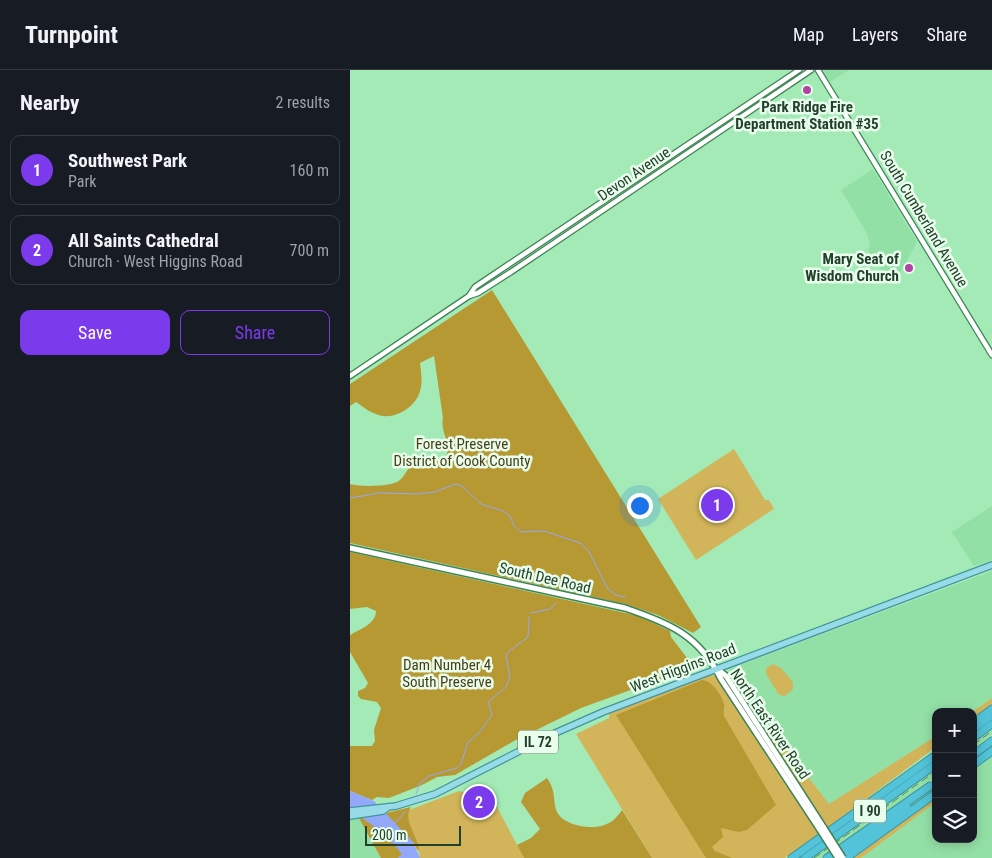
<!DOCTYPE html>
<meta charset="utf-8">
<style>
:root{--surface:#171b24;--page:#20242c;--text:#f1f3f6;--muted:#9ea1a6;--line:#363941;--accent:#7c3aed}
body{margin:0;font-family:"Roboto Condensed",sans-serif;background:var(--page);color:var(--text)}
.controls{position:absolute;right:15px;bottom:15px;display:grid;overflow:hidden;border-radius:10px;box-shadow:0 2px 12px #0003}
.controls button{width:45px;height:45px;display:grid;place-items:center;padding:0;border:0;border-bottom:1px solid var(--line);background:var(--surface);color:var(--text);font:25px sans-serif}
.scale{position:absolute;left:15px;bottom:12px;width:96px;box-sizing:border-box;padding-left:5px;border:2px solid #23402c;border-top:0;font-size:14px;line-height:18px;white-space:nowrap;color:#23402c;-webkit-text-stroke:4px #e9fded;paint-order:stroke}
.you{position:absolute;left:289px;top:435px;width:18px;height:18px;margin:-12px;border:4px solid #fff;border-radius:50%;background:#1a73e8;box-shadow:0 0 0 8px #1a73e833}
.badge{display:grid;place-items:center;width:32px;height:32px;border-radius:50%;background:var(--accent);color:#fff;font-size:16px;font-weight:700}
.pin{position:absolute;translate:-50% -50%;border:2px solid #fff;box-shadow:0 1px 5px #0006}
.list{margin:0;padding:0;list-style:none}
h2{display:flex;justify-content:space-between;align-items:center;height:65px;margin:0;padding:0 20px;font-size:21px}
h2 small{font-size:16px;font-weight:400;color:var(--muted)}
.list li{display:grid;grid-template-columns:32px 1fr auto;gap:15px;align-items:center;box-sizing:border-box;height:70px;margin:0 10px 10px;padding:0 10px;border:1px solid var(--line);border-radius:10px}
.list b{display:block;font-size:19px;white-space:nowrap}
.list p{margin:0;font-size:16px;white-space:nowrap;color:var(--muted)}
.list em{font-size:16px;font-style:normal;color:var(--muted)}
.actions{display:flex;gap:10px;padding:15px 20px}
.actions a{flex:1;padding:11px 0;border:1px solid var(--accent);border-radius:10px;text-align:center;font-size:18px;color:var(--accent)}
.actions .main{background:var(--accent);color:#fff}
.icon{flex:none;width:28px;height:28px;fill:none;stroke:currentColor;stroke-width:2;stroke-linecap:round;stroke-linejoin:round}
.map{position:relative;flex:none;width:642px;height:788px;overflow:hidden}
header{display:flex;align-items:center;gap:30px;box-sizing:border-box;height:70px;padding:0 25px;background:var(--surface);border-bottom:1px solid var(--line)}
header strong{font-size:24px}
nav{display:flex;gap:28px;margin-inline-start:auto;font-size:18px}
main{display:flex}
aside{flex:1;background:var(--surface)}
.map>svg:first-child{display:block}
.built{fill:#93e0a7}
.green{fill:#d2b55a}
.forest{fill:#b79934}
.water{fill:#93a8fb}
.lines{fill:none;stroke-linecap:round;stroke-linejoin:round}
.stream{stroke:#93a8fb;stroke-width:1}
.tertiary-casing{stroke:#408455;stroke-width:7}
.secondary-casing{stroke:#408455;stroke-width:8}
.primary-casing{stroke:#42959c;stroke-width:8}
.motorway-casing{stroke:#42959c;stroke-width:9}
.tertiary{stroke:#fff;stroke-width:4.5}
.secondary{stroke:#fff;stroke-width:5}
.primary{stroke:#97dbe8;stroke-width:5.5}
.motorway{stroke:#52c3d8;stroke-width:7}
.rail{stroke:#588665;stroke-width:1;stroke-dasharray:8 4;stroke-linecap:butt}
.secondary-bridge-casing{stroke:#408455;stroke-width:8;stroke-linecap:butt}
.secondary-bridge{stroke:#fff;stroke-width:5}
.poi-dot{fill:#af44a4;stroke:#e9fded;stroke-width:2}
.labels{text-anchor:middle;stroke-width:5;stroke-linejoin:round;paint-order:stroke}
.shield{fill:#e9fded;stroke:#5e7966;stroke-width:1}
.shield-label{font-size:14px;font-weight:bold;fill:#23402c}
.poi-label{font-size:15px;font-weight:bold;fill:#23402c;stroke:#e9fded}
.street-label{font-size:15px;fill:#23402c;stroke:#e9fded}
.park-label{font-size:15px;fill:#4b3e15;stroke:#e9fded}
</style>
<header>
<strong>Turnpoint</strong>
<nav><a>Map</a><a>Layers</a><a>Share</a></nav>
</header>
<main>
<aside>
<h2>Nearby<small>2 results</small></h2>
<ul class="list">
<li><span class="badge">1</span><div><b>Southwest Park</b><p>Park</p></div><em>160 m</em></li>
<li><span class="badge">2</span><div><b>All Saints Cathedral</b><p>Church · West Higgins Road</p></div><em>700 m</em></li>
</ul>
<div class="actions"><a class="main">Save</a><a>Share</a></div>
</aside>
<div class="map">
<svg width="642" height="788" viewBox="0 0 642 788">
<rect width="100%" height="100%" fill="#a3eab6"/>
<g class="built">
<polygon points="472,0 499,0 480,12"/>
<polygon points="523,99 567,172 547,209 530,200 531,196 518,181 520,172 515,160 491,120"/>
<polygon points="642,436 642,490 624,496 602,462"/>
<polygon points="642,501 642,628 622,642 586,642 586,666 479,734 420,657 413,651 379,599"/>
<polygon points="642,660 642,665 623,679 623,673"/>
<polygon points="642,687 642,788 511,788 586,732 586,769 623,769 623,702"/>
<polygon points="586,700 586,706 479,783 471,788 462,788"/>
<polygon points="0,748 9,748 31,788 0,788"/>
</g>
<g class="green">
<polygon points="384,379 415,430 419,430 424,439 346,490 308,429"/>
<polygon points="423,594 431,598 443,612 443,619 435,626 429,625 416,604 416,598"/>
<polygon points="361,605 366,606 466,758 465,759 468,764 435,788 302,788 226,664 259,648 259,643"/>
<polygon points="642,628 642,636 623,650 622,642"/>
<polygon points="420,657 479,734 586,666 586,677 477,758 414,661"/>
<polygon points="109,721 120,724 125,746 146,735 174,788 70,788 69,781 40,768 54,788 31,788 9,748 61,737 59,740"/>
<polygon points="586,728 586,732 578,738 511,788 503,788"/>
</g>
<g class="forest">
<path d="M142 220 351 557 343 563 308 545 275 534 0 473V414C10 417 43 417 50 410 57 403 57 397 66 394 77 389 87 394 96 387 102 373 90 363 93 348L84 286 70 293C71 302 73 312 70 321 66 337 43 352 26 344 19 342 12 336 6 332L0 336V314Z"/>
<path d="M0 482 289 546 320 561 321 567 344 597 231 638 164 671 105 705 87 707 72 715 39 728 27 727 22 730 0 721V676H22L25 671 24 660 31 638 27 632 11 629 8 626V621L15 618 18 613 0 582V565C10 559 26 554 26 541L17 537 0 539Z"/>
<path d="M352 610C361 610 372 625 374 634 375 637 373 641 374 646L426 735 397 760 389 762 371 758 373 767 362 777 365 781 382 788H356L266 645Z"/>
<path d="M197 708C207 723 202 729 207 742 214 756 242 760 254 755 262 753 267 747 272 740L302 788H174L167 775 181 768 190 759 171 732 175 723Z"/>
<path d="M61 737C52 750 69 767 69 781L63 772 34 744Z"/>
<path d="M13 747C27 757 43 769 52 784L48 788H31L9 748Z"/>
</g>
<polygon class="water" points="0,721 24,731 63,772 70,788 48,788 52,784 37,766 0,739"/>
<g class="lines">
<g class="stream">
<polyline points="0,428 29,423 67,424 85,422 105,414 112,416 131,434 153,441 160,446 164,456 171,462 194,461 230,473 238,480 258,519 266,525 275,527"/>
<polyline points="181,543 200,539 206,533"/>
<polyline points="66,724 70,713 79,706 107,698 111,694 118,672 128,664 142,645 138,632 156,617 160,607 156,586 158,582 178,567 179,547"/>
<polyline points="43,755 56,741"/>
</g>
<defs>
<g id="tertiary">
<polyline points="468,0 642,285"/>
<polyline points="119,226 125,217 449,0"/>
<polyline points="0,306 119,226 128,223 161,202 461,0"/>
</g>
<g id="secondary">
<path d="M0 478 275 538C319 553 349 565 371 609L470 760"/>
<polyline points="367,599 376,606 474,758"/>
</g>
<g id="primary">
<polyline points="0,741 46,736 85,724 203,664 253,642 642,495"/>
<polyline points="0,746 33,741 38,737"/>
</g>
<g id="motorway">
<polyline points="623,653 642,639"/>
<polyline points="623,659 642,645"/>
<polyline points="623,668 642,654"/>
<polyline points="623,685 642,671"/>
<polyline points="623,695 642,681"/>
<polyline points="442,788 586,685"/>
<polyline points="455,788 586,694"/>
<polyline points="477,788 580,716"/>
<polyline points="487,788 557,737"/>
<polyline points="496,788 586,723"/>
</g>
</defs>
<use href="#tertiary" class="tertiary-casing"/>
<use href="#secondary" class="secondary-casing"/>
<use href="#primary" class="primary-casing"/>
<use href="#motorway" class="motorway-casing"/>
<use href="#tertiary" class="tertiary"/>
<use href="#secondary" class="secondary"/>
<use href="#primary" class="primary"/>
<use href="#motorway" class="motorway"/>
<g class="rail">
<polyline points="623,675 642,661"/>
<polyline points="464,788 586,701"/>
</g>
<defs>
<g id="secondary-bridge">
<polyline points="474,758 493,788"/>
<polyline points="470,760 488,788"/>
</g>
</defs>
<use href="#secondary-bridge" class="secondary-bridge-casing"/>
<use href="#secondary-bridge" class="secondary-bridge"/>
</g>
<g class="poi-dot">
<circle cx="457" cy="20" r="5"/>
<circle cx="559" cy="198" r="5"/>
</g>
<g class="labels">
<g class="shield">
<rect x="168" y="660.5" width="40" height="23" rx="4"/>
<rect x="504" y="729.5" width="32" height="23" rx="4"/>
</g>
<g class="shield-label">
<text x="188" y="677">IL 72</text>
<text x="520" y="746">I 90</text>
</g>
<g class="poi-label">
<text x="457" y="42">Park Ridge Fire<tspan x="457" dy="17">Department Station #35</tspan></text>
<text x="549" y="194" text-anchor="end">Mary Seat of<tspan x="549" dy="17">Wisdom Church</tspan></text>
</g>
<g class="street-label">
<text transform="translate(284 104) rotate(-34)" y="5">Devon Avenue</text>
<text transform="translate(574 149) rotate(59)" y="5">South Cumberland Avenue</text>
<text transform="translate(195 508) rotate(13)" y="5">South Dee Road</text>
<text transform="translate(333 598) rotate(-21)" y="5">West Higgins Road</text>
<text transform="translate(420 654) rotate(56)" y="5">North East River Road</text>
</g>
<g class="park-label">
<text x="112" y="379">Forest Preserve<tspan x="112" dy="17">District of Cook County</tspan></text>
<text x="97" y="600">Dam Number 4<tspan x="97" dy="17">South Preserve</tspan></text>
</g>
</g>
</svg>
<div class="controls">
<button>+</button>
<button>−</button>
<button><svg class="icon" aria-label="layers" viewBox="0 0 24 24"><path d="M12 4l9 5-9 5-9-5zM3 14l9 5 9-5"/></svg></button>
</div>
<div class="scale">200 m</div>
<div class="you"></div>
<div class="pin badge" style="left:367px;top:435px">1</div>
<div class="pin badge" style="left:129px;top:732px">2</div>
</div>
</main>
